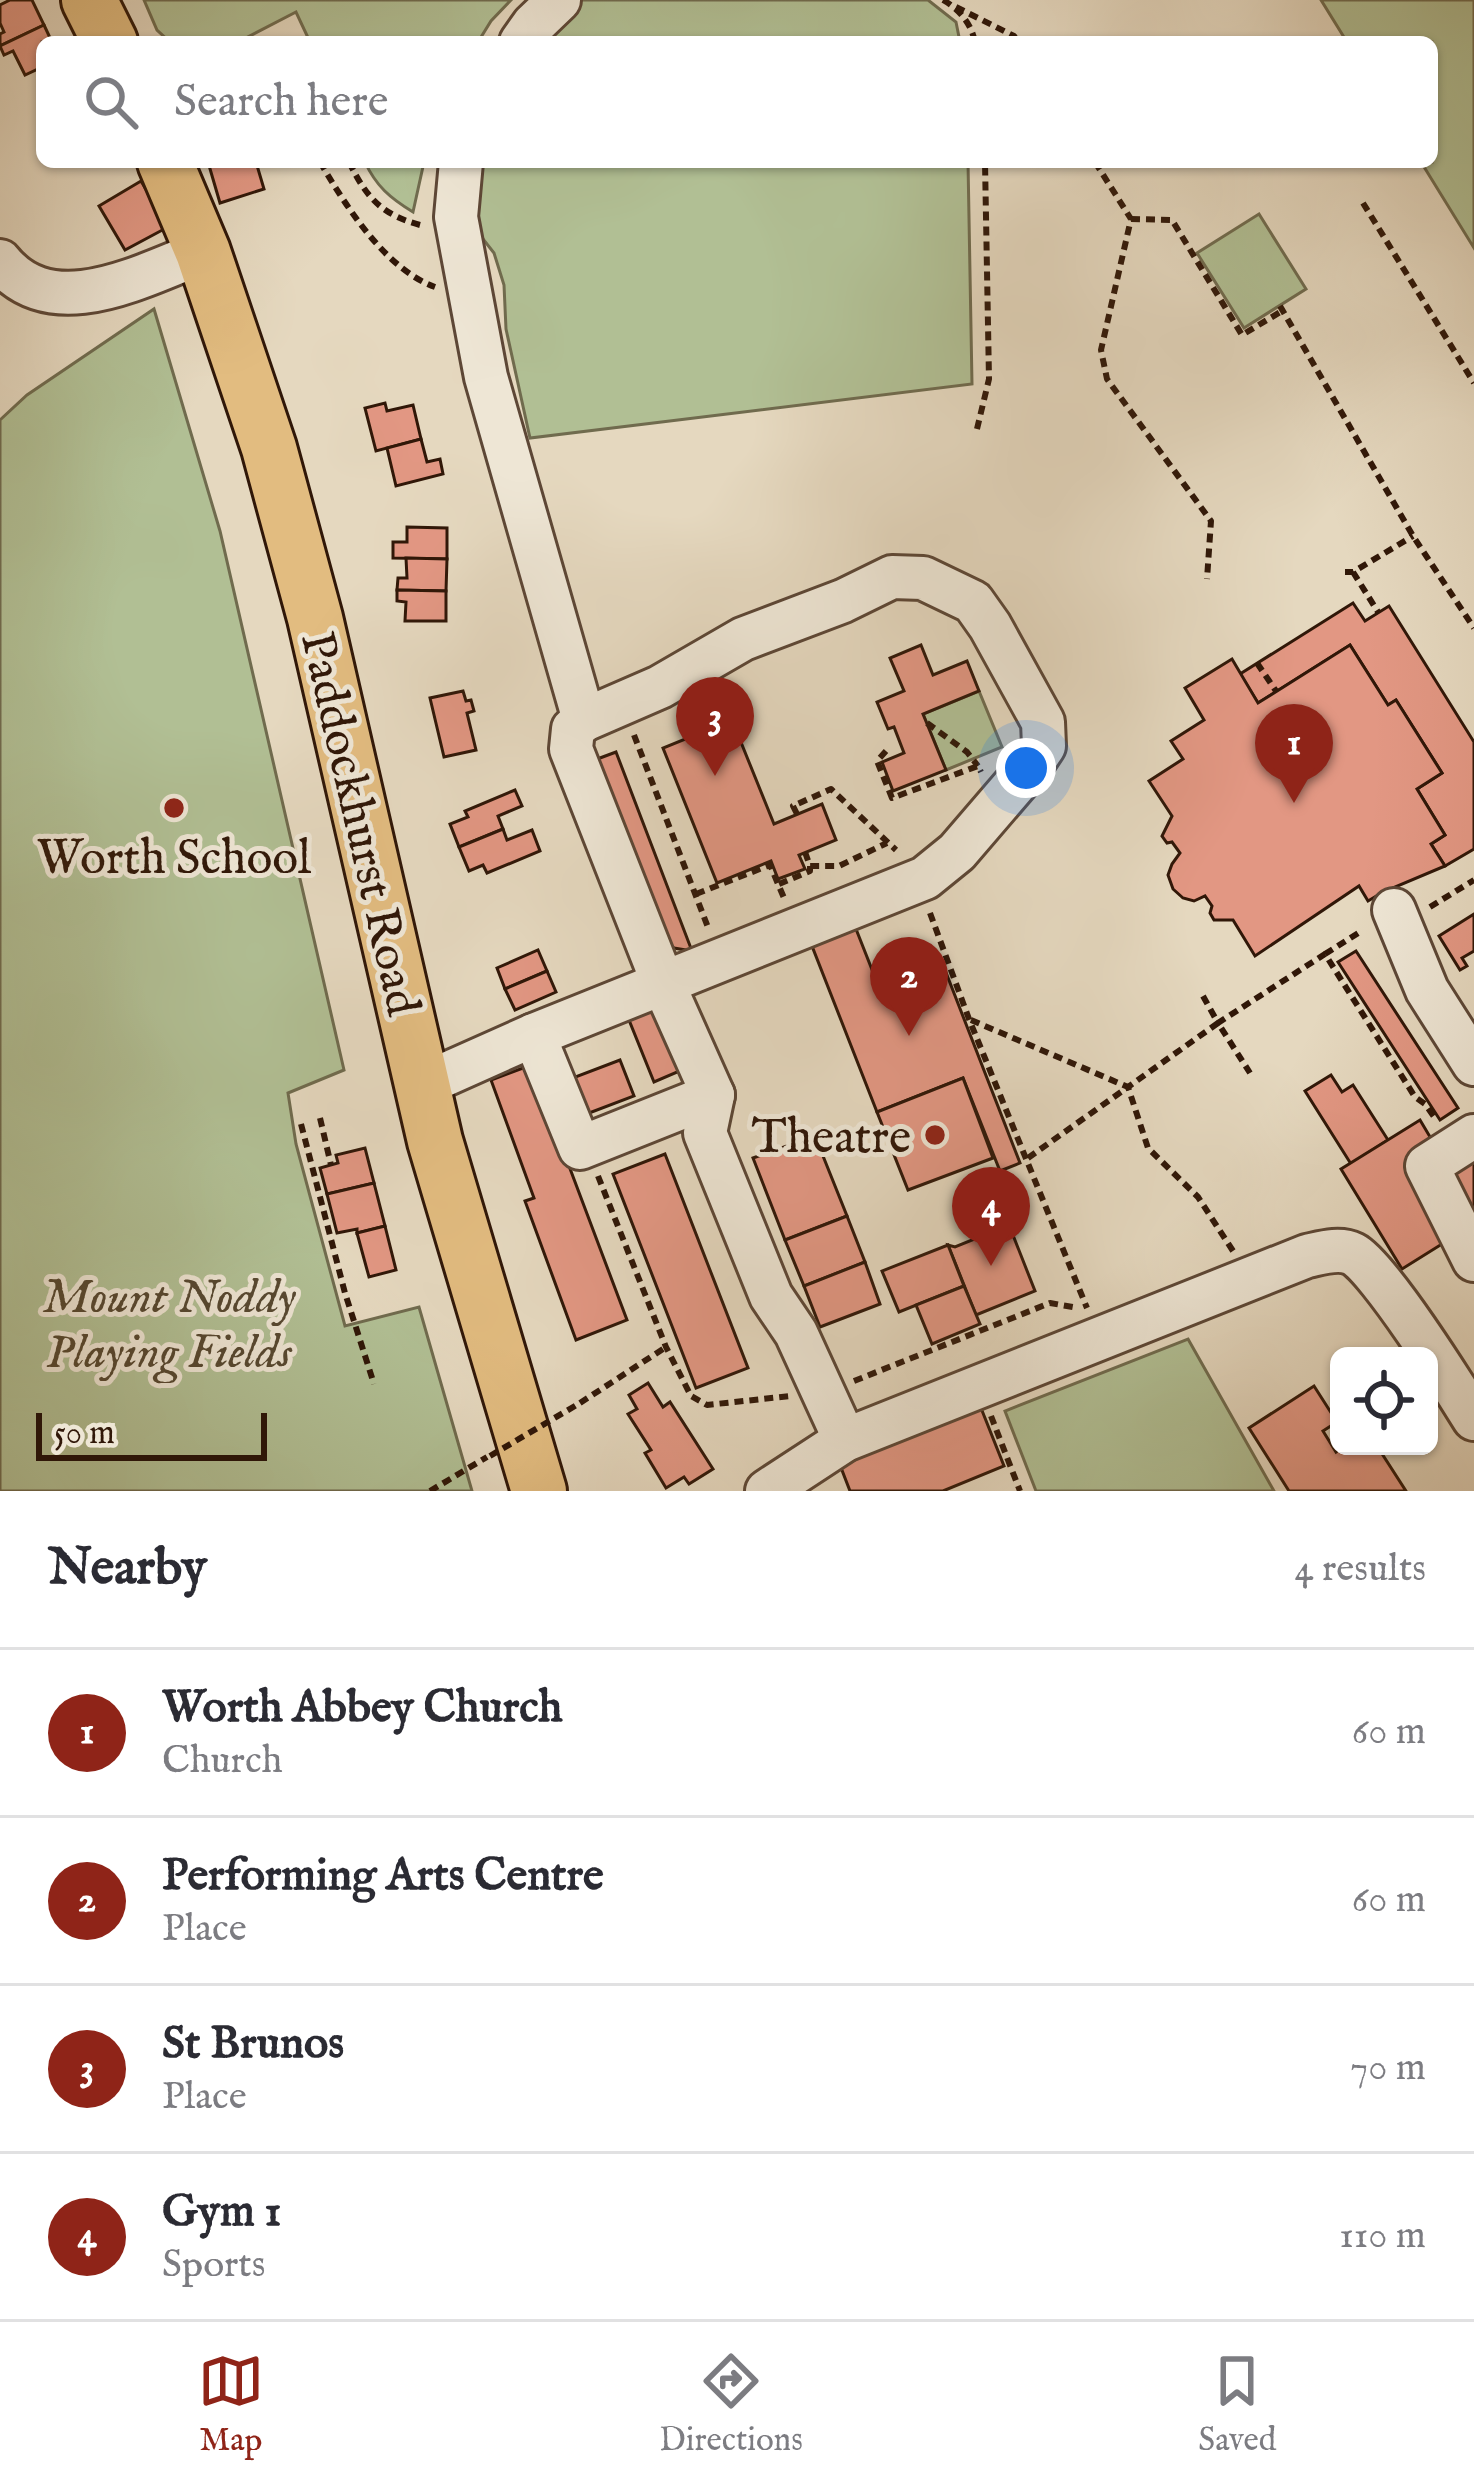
<!DOCTYPE html>
<style>
:root{--surface:#fff;--page:#f7f7f7;--text:#2b2b33;--muted:#7c7c81;--line:#e1e1e2;--accent:#8f2418}
body{margin:0;font-family:"IM FELL English",serif;background:var(--page);color:var(--text)}
.controls{position:absolute;right:36px;bottom:36px;display:grid;overflow:hidden;border-radius:18px;box-shadow:0 3px 9px #0004}
.controls button{width:108px;height:108px;display:grid;place-items:center;padding:0;border:0;border-bottom:3px solid var(--line);background:var(--surface);color:var(--text);font:60px sans-serif}
.scale{position:absolute;left:36px;bottom:30px;width:231px;box-sizing:border-box;padding-left:12px;border:6px solid #301708;border-top:0;font-size:33px;line-height:42px;white-space:nowrap;color:#301708;-webkit-text-stroke:9px #eee6d5;paint-order:stroke}
.you{position:absolute;left:1026px;top:768px;width:42px;height:42px;margin:-30px;border:9px solid #fff;border-radius:50%;background:#1a73e8;box-shadow:0 0 0 18px #1a73e833}
.badge{display:grid;place-items:center;width:78px;height:78px;border-radius:50%;background:var(--accent);color:#fff;font-size:39px;font-weight:700}
.pin{position:absolute;translate:-50% -99px;filter:drop-shadow(0 3px 6px #0008)}
.pin::after{content:'';position:absolute;top:63px;width:42px;height:36px;background:inherit;clip-path:polygon(0 0,100% 0,50% 100%)}
.list{margin:0;padding:0;list-style:none}
h2{display:flex;justify-content:space-between;align-items:center;height:156px;margin:0;padding:0 48px;font-size:51px}
h2 small{font-size:39px;font-weight:400;color:var(--muted)}
.list li{display:grid;grid-template-columns:78px 1fr auto;gap:36px;align-items:center;box-sizing:border-box;height:168px;padding:0 48px;border-top:3px solid var(--line)}
.list b{display:block;font-size:45px;white-space:nowrap}
.list p{margin:0;font-size:39px;white-space:nowrap;color:var(--muted)}
.list em{font-size:39px;font-style:normal;color:var(--muted)}
.icon{flex:none;width:66px;height:66px;fill:none;stroke:currentColor;stroke-width:2;stroke-linecap:round;stroke-linejoin:round}
.map{position:relative;flex:none;width:1474px;height:1491px;overflow:hidden}
.search{position:absolute;background:var(--surface);box-shadow:0 3px 9px #0004;left:36px;right:36px;top:36px;height:132px;display:flex;align-items:center;gap:30px;box-sizing:border-box;padding:0 42px;border-radius:18px;color:var(--muted);font-size:45px}
.sheet{height:828px;background:var(--surface)}
nav{display:flex;justify-content:space-around;align-items:center;box-sizing:border-box;height:168px;border-top:3px solid var(--line);background:var(--surface);font-size:33px;color:var(--muted)}
nav a{display:grid;justify-items:center;gap:6px}
nav .on{color:var(--accent)}
.map>svg:first-child{display:block}
.green{fill:#b1bf94;stroke:#706b4e;stroke-width:3}
.building{fill:#e29783;stroke:#301708;stroke-width:3}
.lines{fill:none;stroke-linecap:round;stroke-linejoin:round}
.minor-casing{stroke:#5d4736;stroke-width:48}
.major-casing{stroke:#301708;stroke-width:60}
.path{stroke:#301708;stroke-width:6;stroke-dasharray:9 6;stroke-linecap:butt}
.minor{stroke:#eee6d5;stroke-width:42}
.major{stroke:#e2bc80;stroke-width:54}
.path-bridge{stroke:#301708;stroke-width:6;stroke-dasharray:9 6;stroke-linecap:butt}
.poi-dot{fill:#8f2418;stroke:#eee6d5;stroke-width:4.5}
.labels{text-anchor:middle;stroke-width:10;stroke-linejoin:round;paint-order:stroke}
.street-label{font-size:48px;fill:#301708;stroke:#eee6d5}
.poi-label{font-size:48px;fill:#301708;stroke:#eee6d5}
.park-label{font-size:48px;font-style:italic;fill:#574932;stroke:#eee6d5}
</style>
<div class="map">
<svg width="1474" height="1491" viewBox="0 0 1474 1491">
<rect width="100%" height="100%" fill="#e5d8bf"/>
<filter id="stains"><feTurbulence type="fractalNoise" baseFrequency=".00167" numOctaves="4"/><feColorMatrix values="0 0 0 0 .2 0 0 0 0 .09 0 0 0 0 .02 0 0 0 .5 -.17"/></filter>
<radialGradient id="worn" r=".72"><stop offset=".6" stop-color="#630" stop-opacity="0"/><stop offset="1" stop-color="#630" stop-opacity=".3"/></radialGradient>
<g class="green">
<polygon points="144,0 511,0 491,21 478,42 310,42 296,12 238,42 170,42 157,30"/>
<polygon points="567,0 928,0 956,22 960,42 528,42"/>
<polygon points="1321,0 1474,0 1474,248 1421,162 1432,162 1432,42 1347,42"/>
<path d="M365 162H424L413 212C390 198 376 186 365 162Z"/>
<polygon points="469,162 968,162 972,384 530,438 506,329 504,285 494,253 465,216"/>
<polygon points="1259,214 1306,289 1244,328 1197,253"/>
<polygon points="154,309 220,531 344,1070 288,1093 296,1144 345,1326 419,1307 472,1491 0,1491 0,420 27,395"/>
<polygon points="979,691 1002,747 946,770 923,714"/>
<polygon points="1188,1339 1274,1491 1036,1491 1005,1411"/>
</g>
<g class="building">
<polygon points="10,0 32,0 44,25 0,46 0,34 4,32 0,23 0,5"/>
<polygon points="44,25 52,42 42,42 42,67 25,75 13,51 4,55 0,46"/>
<polygon points="208,162 256,162 264,189 220,203"/>
<polygon points="141,181 168,227 125,250 99,206"/>
<polygon points="385,403 387,411 413,405 421,439 376,451 365,408"/>
<polygon points="421,439 427,462 440,459 443,474 396,486 387,448"/>
<polygon points="407,527 447,528 447,559 393,558 393,542 407,542"/>
<polygon points="406,558 447,559 446,591 397,590 398,578 407,578"/>
<polygon points="397,590 446,591 446,621 405,621 406,602 397,601"/>
<polygon points="1353,603 1365,621 1389,606 1474,742 1474,849 1445,866 1431,844 1445,835 1417,789 1442,773 1396,700 1388,705 1350,645 1258,703 1240,674"/>
<polygon points="921,645 933,675 967,661 979,691 923,714 946,770 893,791 882,762 904,753 894,727 888,729 877,702 904,691 890,658"/>
<polygon points="1350,645 1388,705 1396,700 1442,773 1417,789 1445,835 1431,844 1445,866 1383,892 1368,901 1359,886 1255,956 1233,920 1214,920 1210,913 1212,906 1205,896 1194,901 1183,898 1173,889 1168,875 1172,864 1180,853 1172,842 1167,843 1162,836 1172,816 1149,781 1183,759 1171,741 1204,720 1185,688 1232,659 1258,703"/>
<polygon points="463,691 466,701 471,700 474,711 467,713 476,750 444,757 430,698"/>
<polygon points="732,720 774,824 822,804 836,840 799,855 805,869 778,879 771,861 717,883 663,748"/>
<polygon points="616,752 692,951 674,948 659,937 592,761"/>
<polygon points="515,790 522,806 498,816 503,829 459,847 450,824 468,817 465,811"/>
<polygon points="503,829 507,840 532,830 540,851 487,873 483,865 469,871 459,847"/>
<polygon points="1474,914 1474,951 1462,958 1467,966 1460,970 1439,936"/>
<polygon points="856,929 882,995 945,970 1020,1163 1000,1171 963,1078 877,1112 812,946"/>
<polygon points="538,950 547,971 505,989 497,968"/>
<polygon points="1356,951 1458,1108 1440,1120 1338,962"/>
<polygon points="547,971 556,992 515,1010 505,989"/>
<polygon points="657,1008 682,1070 654,1082 629,1020"/>
<polygon points="620,1060 634,1096 576,1118 562,1082"/>
<polygon points="531,1065 627,1320 576,1340 525,1201 534,1198 491,1080"/>
<polygon points="1331,1075 1342,1092 1353,1085 1388,1140 1351,1164 1305,1091"/>
<polygon points="963,1078 993,1158 908,1190 877,1112"/>
<polygon points="1420,1120 1436,1147 1474,1154 1474,1224 1402,1269 1341,1169"/>
<polygon points="815,1136 847,1216 785,1240 753,1158"/>
<polygon points="365,1148 374,1183 327,1194 320,1168 338,1163 336,1155"/>
<polygon points="665,1154 748,1368 696,1388 613,1174"/>
<polygon points="374,1183 385,1226 357,1233 357,1229 337,1233 327,1194"/>
<polygon points="847,1216 865,1262 804,1286 785,1240"/>
<polygon points="1009,1225 1035,1291 976,1315 948,1245 955,1247"/>
<polygon points="385,1226 396,1270 369,1277 357,1233"/>
<polygon points="948,1245 964,1286 899,1312 882,1271"/>
<polygon points="865,1262 880,1304 820,1327 804,1286"/>
<polygon points="964,1286 980,1324 932,1344 916,1305"/>
<polygon points="648,1383 663,1407 670,1402 713,1469 689,1484 684,1477 666,1488 645,1453 651,1450 628,1414 637,1409 629,1395"/>
<polygon points="1314,1386 1337,1422 1323,1431 1336,1452 1344,1446 1377,1446 1406,1491 1289,1491 1249,1428"/>
<polygon points="981,1408 1004,1466 943,1491 850,1491 840,1465"/>
</g>
<g class="lines">
<defs>
<g id="minor">
<polyline points="521,42 533,25 559,0"/>
<polyline points="461,162 456,217 486,377 584,720"/>
<path d="M0 261C52 326 142 275 203 252"/>
<polyline points="1394,910 1427,990 1474,1064"/>
<polyline points="534,1035 580,1148 713,1095"/>
<polyline points="422,1085 534,1035 925,878 957,852 1030,767 1044,746 1043,722 990,626 973,602 923,578 892,577 843,601 743,639 660,687 584,720 573,729 571,749 663,983 713,1095 705,1133 771,1296 796,1333 845,1440"/>
<polyline points="1474,1136 1427,1166 1474,1260"/>
<path d="M767 1491 845 1440 1307 1256C1321 1253 1339 1247 1353 1254 1378 1266 1456 1390 1474 1419"/>
</g>
<g id="major">
<polyline points="89,0 110,42"/>
<polyline points="165,162 203,252 269,448 315,618 435,1141 539,1491"/>
</g>
</defs>
<use href="#minor" class="minor-casing"/>
<use href="#major" class="major-casing"/>
<g class="path">
<path d="M943 0C959 9 971 23 975 42"/>
<polyline points="956,7 1014,36 1018,42"/>
<path d="M320 162C346 206 385 269 435 287"/>
<path d="M349 162C367 199 383 216 424 226"/>
<polyline points="1095,162 1131,219 1101,350 1107,379 1211,521 1207,579"/>
<polyline points="1363,203 1474,383"/>
<polyline points="1131,219 1172,220 1242,335 1282,311"/>
<polyline points="1280,306 1413,536 1474,628"/>
<polyline points="977,429 989,379 985,162"/>
<polyline points="1345,572 1353,572 1413,536"/>
<polyline points="1353,572 1378,612"/>
<polyline points="1257,663 1276,691"/>
<polyline points="927,723 967,752 978,766"/>
<polyline points="634,735 709,930"/>
<polyline points="886,751 877,761 892,798 978,766 981,772"/>
<polyline points="797,814 793,806 831,789 896,850"/>
<polyline points="805,852 810,866 839,866 887,843"/>
<polyline points="779,884 810,871 810,866"/>
<polyline points="696,894 770,865 784,898"/>
<polyline points="1430,907 1474,880"/>
<polyline points="930,913 969,1019 1087,1308"/>
<polyline points="1325,954 1363,930"/>
<polyline points="1203,996 1218,1023 1325,954 1415,1097 1425,1104 1435,1118"/>
<polyline points="971,1020 1128,1087"/>
<polyline points="320,1118 331,1165"/>
<polyline points="301,1124 345,1293 374,1384"/>
<polyline points="1028,1158 1128,1087"/>
<polyline points="598,1176 666,1347 691,1396 707,1405 790,1396"/>
<polyline points="1233,1251 1198,1197 1148,1148 1128,1087 1218,1023 1250,1073"/>
<polyline points="854,1381 1050,1303 1078,1308"/>
<polyline points="580,1403 666,1347"/>
<polyline points="991,1416 1020,1491"/>
<polyline points="430,1491 487,1457"/>
</g>
<use href="#minor" class="minor"/>
<use href="#major" class="major"/>
<polyline class="path-bridge" points="490,1456 580,1403"/>
</g>
<g class="poi-dot">
<circle cx="174" cy="808" r="12"/>
<circle cx="935" cy="1135" r="12"/>
</g>
<g class="labels">
<g class="street-label">
<text transform="translate(362 823) rotate(77)" y="17">Paddockhurst Road</text>
</g>
<g class="poi-label">
<text x="174" y="873">Worth School</text>
<text x="911" y="1152" text-anchor="end">Theatre</text>
</g>
<g class="park-label">
<text x="169" y="1312">Mount Noddy<tspan x="169" dy="55">Playing Fields</tspan></text>
</g>
</g>
<rect width="100%" height="100%" filter="url(#stains)"/>
<rect width="100%" height="100%" fill="url(#worn)"/>
</svg>
<div class="controls">
<button><svg class="icon" aria-label="locate" viewBox="0 0 24 24"><circle cx="12" cy="12" r="6"/><path d="M12 2v4M12 18v4M2 12h4M18 12h4"/></svg></button>
</div>
<div class="scale">50 m</div>
<div class="you"></div>
<div class="pin badge" style="left:1294px;top:803px">1</div>
<div class="pin badge" style="left:909px;top:1036px">2</div>
<div class="pin badge" style="left:715px;top:776px">3</div>
<div class="pin badge" style="left:991px;top:1266px">4</div>
<div class="search"><svg class="icon" aria-label="search" viewBox="0 0 24 24"><circle cx="10" cy="10" r="6"/><path d="M15 15l6 6"/></svg>Search here</div>
</div>
<section class="sheet">
<h2>Nearby<small>4 results</small></h2>
<ul class="list">
<li><span class="badge">1</span><div><b>Worth Abbey Church</b><p>Church</p></div><em>60 m</em></li>
<li><span class="badge">2</span><div><b>Performing Arts Centre</b><p>Place</p></div><em>60 m</em></li>
<li><span class="badge">3</span><div><b>St Brunos</b><p>Place</p></div><em>70 m</em></li>
<li><span class="badge">4</span><div><b>Gym 1</b><p>Sports</p></div><em>110 m</em></li>
</ul>
</section>
<nav>
<a class="on"><svg class="icon" aria-label="map" viewBox="0 0 24 24"><path d="M3 6l6-2 6 2 6-2v14l-6 2-6-2-6 2zM9 4v14M15 6v14"/></svg>Map</a>
<a><svg class="icon" aria-label="directions" viewBox="0 0 24 24"><path d="M12 3l9 9-9 9-9-9zM9 14v-3h6M13 9l2 2-2 2"/></svg>Directions</a>
<a><svg class="icon" aria-label="saved" viewBox="0 0 24 24"><path d="M7 4h10v16l-5-4-5 4z"/></svg>Saved</a>
</nav>
